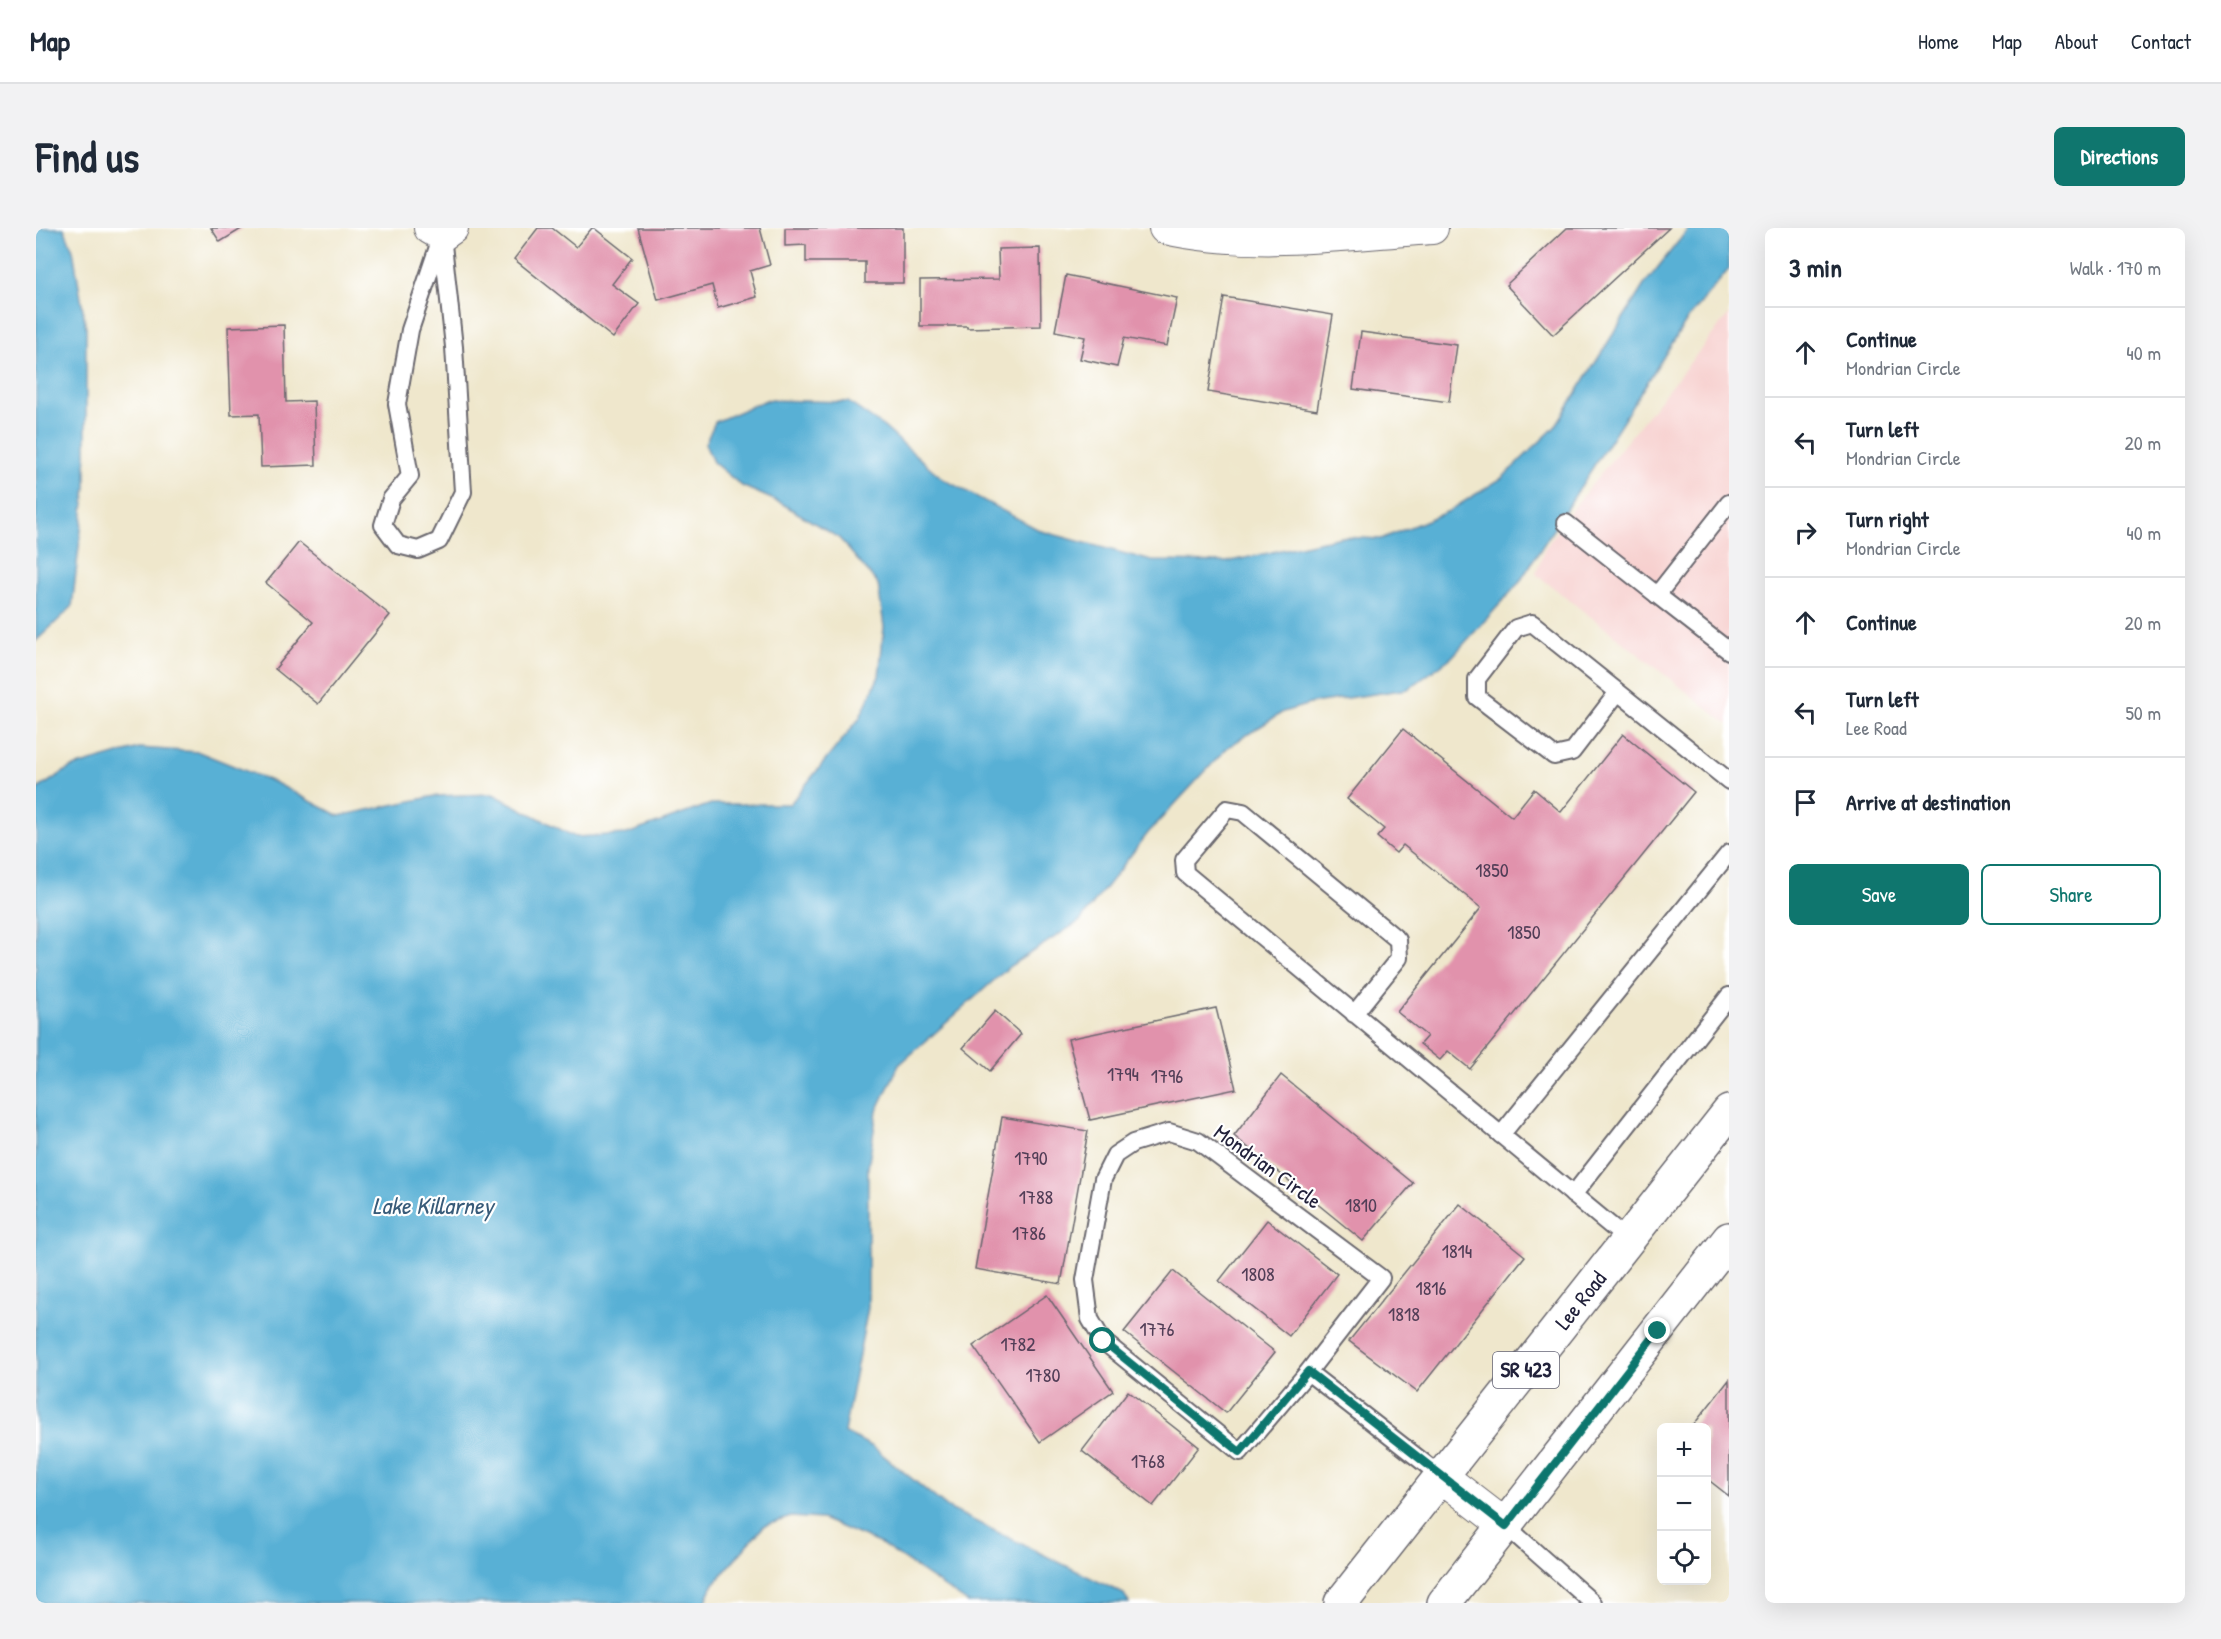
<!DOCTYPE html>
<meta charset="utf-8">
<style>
:root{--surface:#fff;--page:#f2f2f3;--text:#1f2937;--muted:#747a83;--line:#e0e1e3;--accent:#0f766e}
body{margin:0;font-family:"Patrick Hand",sans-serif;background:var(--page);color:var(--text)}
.controls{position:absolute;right:18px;bottom:18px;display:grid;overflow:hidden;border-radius:9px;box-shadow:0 6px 24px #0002}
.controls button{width:54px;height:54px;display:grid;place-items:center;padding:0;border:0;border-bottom:2px solid var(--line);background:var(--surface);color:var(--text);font:30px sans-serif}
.stop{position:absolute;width:18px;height:18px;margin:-14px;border:4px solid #0f766e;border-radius:50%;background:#fff}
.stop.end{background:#0f766e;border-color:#fff;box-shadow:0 2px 6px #0008}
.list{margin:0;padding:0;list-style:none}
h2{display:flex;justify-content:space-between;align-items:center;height:78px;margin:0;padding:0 24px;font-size:26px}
h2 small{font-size:20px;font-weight:400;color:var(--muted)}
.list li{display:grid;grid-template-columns:39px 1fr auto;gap:18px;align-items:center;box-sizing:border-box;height:90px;padding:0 24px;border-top:2px solid var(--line)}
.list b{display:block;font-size:22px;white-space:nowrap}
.list p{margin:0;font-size:20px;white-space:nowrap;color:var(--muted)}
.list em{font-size:20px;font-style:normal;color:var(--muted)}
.actions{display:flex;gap:12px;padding:18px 24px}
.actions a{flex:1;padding:14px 0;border:2px solid var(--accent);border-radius:9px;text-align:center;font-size:21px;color:var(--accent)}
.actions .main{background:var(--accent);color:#fff}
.icon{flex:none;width:33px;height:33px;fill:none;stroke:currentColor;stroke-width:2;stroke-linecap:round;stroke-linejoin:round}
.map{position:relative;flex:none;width:1693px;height:1375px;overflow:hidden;border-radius:9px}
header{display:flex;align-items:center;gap:36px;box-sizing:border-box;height:84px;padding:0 30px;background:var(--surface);border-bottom:2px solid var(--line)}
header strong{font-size:28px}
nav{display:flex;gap:33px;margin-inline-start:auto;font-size:21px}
.intro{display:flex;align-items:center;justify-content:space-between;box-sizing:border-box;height:144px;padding:0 36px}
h1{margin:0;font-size:42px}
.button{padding:15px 27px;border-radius:9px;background:var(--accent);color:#fff;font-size:21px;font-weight:700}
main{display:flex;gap:36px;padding:0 36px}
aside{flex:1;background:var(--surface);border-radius:9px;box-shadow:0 6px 24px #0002}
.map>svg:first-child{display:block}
.built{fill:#f7d0cf}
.water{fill:#58b0d5;stroke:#3d6988;stroke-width:1.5}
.building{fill:#e192ac}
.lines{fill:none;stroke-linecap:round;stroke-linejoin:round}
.service-casing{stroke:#6a676e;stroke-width:20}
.minor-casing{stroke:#6a676e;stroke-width:34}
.primary-casing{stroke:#6a676e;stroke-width:36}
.service{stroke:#fff;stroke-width:16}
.minor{stroke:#fff;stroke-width:32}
.primary{stroke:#fff;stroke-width:33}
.route{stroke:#0f766e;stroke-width:8}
.labels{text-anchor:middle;stroke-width:4.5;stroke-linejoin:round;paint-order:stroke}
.number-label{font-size:20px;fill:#523e57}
.shield{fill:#fff;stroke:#646476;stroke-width:1.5}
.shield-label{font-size:21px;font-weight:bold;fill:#22223b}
.street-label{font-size:22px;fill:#22223b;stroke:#fff}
.water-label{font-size:24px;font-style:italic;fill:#385b79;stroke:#fff}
</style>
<header>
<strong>Map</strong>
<nav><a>Home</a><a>Map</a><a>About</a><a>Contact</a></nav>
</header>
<div class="intro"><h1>Find us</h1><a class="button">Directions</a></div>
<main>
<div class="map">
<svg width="1693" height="1375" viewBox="0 0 1693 1375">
<rect width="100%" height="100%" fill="#fff"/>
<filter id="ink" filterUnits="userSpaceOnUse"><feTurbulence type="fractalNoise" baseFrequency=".0167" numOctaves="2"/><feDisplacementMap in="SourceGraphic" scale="12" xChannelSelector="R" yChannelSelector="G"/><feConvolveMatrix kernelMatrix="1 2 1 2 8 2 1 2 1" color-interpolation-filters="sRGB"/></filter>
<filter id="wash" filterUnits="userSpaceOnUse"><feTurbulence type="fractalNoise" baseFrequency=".008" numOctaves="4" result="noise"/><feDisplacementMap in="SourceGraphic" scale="24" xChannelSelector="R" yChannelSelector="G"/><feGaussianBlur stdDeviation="1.35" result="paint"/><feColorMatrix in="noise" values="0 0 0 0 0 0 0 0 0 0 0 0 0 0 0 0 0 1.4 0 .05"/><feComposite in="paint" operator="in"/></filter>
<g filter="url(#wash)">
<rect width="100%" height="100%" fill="#efe7cc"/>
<polygon class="built" points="1693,86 1693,497 1500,346 1508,322 1529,290"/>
<g class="water">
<polygon points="0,0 28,0 37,22 50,100 50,259 36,379 0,413"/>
<polygon points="1653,0 1693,0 1693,41 1651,92 1483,355 1416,429 1372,461 1277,475 1247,484 1192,519 1112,605 1044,693 974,738 863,837 841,883 832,940 832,1080 808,1204 837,1219 912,1280 1088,1366 1093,1375 932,1375 845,1316 786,1291 755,1289 728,1298 677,1357 669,1375 0,1375 0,562 34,540 103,520 163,524 240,555 303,588 399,568 457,566 539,609 591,606 675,576 754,576 823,491 843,448 848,399 842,356 803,310 745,275 706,258 677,234 669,216 679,194 730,172 812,174 848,199 907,251 1005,303 1116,333 1191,334 1305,309 1345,311 1413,283 1466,250 1519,199 1608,57"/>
</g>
<g id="blocks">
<g class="building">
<polygon points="175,0 207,0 184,14"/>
<polygon points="502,0 516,0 540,19 556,0 558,0 596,30 576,56 603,76 577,110 478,31"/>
<polygon points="602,0 724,0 734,37 714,43 721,69 682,80 676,57 622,72"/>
<polygon points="749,0 867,0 867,55 829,55 829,34 770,34 770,17 749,18"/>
<polygon points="1531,0 1633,0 1517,107 1470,57"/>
<polygon points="1004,20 1005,98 931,100 931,98 884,98 884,52 963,51 962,21"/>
<polygon points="1030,47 1141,70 1131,118 1088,110 1081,139 1044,131 1049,109 1019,103"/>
<polygon points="1188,69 1297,87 1281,182 1172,164"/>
<polygon points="248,97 250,174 278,173 280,237 225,239 223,186 195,187 192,99"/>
<polygon points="1325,104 1421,117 1413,174 1317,161"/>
<polygon points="263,314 354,387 282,476 239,441 277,394 230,355"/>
<polygon points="1367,501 1476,589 1498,561 1525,584 1587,506 1658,564 1434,841 1412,823 1404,832 1384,816 1391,808 1361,784 1445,680 1367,617 1360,625 1341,609 1348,601 1311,571"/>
<polygon points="1180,780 1200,861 1054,892 1032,811"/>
<polygon points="959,783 985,806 954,843 927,820"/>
<polygon points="1245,847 1377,955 1327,1013 1198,908"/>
<polygon points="966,889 1052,903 1025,1056 939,1041"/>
<polygon points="1424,976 1489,1028 1381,1164 1313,1113"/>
<polygon points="1231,992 1301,1046 1253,1108 1183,1053"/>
<polygon points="1137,1043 1239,1124 1190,1185 1088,1104"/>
<polygon points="1011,1067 1077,1163 1004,1214 937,1118"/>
<polygon points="1693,1152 1693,1268 1670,1250 1670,1200 1655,1200"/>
<polygon points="1092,1163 1163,1219 1117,1278 1046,1223"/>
</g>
</g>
</g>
<g filter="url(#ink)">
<use href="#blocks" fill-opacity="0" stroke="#6a676e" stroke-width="1.5"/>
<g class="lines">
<defs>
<g id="service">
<polygon points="406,7 418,119 427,264 403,313 382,322 362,317 347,297 355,271 374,248 361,176 374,102"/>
<polyline points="1693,275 1621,367 1693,423"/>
<polyline points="1530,295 1621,367"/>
<polyline points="1582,464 1536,524 1518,528 1441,469 1441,451 1480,400 1496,395 1693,553"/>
<polyline points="1318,786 1363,730 1362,712 1207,584 1191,581 1148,632 1149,645 1592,1012"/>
<polyline points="1465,907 1693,625"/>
<polyline points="1537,967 1693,768"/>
<polyline points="1272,1144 1204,1224 1067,1113 1054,1091 1049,1052 1067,951 1079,927 1097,915 1133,904 1162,913 1345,1050 1272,1144 1405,1248"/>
<polyline points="1470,1298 1557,1375"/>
</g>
<g id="minor">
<polyline points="394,0 406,7 416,0"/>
<path d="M1129 0C1216 20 1308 6 1396 0"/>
<polyline points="1405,1248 1470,1298"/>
</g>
<g id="primary">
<path id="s1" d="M1305 1375 1693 884"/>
<polyline points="1408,1375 1693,1011"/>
</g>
</defs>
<use href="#service" class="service-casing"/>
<use href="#minor" class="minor-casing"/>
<use href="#primary" class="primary-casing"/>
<use href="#service" class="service"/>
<use href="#minor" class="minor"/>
<use href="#primary" class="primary"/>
</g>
</g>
<g class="lines" filter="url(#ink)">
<polyline class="route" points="1067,1113 1204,1224 1272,1143 1470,1298 1622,1103"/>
</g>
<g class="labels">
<g class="number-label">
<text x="1456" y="649">1850</text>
<text x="1488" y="711">1850</text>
<text x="1087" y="853">1794</text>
<text x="1131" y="855">1796</text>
<text x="995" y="937">1790</text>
<text x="1000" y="976">1788</text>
<text x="1325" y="984">1810</text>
<text x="993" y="1012">1786</text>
<text x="1421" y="1030">1814</text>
<text x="1222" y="1053">1808</text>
<text x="1395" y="1067">1816</text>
<text x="1368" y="1093">1818</text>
<text x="1121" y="1108">1776</text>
<text x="982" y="1123">1782</text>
<text x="1007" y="1154">1780</text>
<text x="1112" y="1240">1768</text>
</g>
<rect class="shield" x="1457" y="1124" width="66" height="36" rx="4.5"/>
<g class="shield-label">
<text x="1490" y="1149">SR 423</text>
</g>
<g class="street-label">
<text transform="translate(1232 938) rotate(36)" y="8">Mondrian Circle</text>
<text dy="8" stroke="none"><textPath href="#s1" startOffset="386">Lee Road</textPath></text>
</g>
<g class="water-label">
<text x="397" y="986">Lake Killarney</text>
</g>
</g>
</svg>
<div class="controls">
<button>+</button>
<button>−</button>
<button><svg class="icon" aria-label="locate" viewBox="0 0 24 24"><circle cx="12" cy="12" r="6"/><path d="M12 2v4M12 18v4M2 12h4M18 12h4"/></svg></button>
</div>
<div class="stop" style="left:1067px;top:1113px"></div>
<div class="stop end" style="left:1622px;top:1103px"></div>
</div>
<aside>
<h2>3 min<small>Walk · 170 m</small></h2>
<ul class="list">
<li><svg class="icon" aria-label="ahead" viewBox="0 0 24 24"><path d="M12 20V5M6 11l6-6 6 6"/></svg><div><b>Continue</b><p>Mondrian Circle</p></div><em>40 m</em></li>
<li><svg class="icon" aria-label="left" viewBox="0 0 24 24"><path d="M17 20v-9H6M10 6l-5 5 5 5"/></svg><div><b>Turn left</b><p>Mondrian Circle</p></div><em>20 m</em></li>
<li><svg class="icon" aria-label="right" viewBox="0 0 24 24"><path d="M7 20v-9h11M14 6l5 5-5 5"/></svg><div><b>Turn right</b><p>Mondrian Circle</p></div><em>40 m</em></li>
<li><svg class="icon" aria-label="ahead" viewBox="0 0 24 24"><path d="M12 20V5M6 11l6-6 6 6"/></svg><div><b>Continue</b></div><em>20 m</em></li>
<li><svg class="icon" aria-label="left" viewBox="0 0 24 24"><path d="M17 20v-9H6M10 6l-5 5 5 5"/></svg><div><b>Turn left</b><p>Lee Road</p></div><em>50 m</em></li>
<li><svg class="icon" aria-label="arrive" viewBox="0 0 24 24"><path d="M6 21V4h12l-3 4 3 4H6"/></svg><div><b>Arrive at destination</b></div></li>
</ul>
<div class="actions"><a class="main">Save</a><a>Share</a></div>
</aside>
</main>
